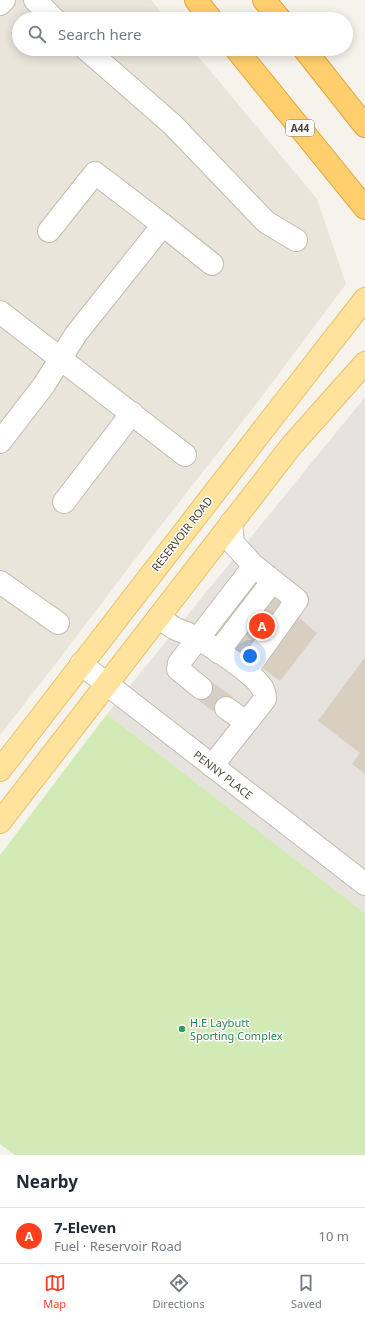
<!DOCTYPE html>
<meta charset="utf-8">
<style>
:root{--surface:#fff;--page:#f2f2f3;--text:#1f2937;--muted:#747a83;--line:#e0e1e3;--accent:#fc3f1d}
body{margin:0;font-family:"Noto Sans",sans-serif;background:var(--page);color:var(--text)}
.you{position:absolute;left:250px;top:656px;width:14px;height:14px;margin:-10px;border:3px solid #fff;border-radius:50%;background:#1a73e8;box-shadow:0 0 0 6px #1a73e833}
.badge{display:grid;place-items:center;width:26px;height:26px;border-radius:50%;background:var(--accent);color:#fff;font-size:13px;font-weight:700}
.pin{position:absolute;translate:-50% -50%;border:2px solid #fff;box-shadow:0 1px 4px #0006}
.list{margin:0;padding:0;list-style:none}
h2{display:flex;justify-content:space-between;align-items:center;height:52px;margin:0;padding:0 16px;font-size:17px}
h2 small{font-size:13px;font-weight:400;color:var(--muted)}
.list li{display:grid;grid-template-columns:26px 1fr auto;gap:12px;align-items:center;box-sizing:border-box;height:56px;padding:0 16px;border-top:1px solid var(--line)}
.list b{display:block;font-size:15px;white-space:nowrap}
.list p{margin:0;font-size:13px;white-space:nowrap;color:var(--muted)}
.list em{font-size:13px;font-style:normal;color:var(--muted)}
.icon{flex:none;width:22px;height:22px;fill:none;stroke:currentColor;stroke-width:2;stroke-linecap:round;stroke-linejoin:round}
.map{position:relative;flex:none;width:365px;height:1155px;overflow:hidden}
.search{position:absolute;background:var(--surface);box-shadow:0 2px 10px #0003;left:12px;right:12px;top:12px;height:44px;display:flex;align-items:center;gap:10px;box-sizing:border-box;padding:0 14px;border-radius:22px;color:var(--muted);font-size:15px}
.sheet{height:108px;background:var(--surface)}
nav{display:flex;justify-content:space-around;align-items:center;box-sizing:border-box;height:56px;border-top:1px solid var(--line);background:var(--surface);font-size:11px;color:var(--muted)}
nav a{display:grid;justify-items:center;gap:2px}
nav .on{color:var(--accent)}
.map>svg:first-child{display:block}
.residential{fill:#eae5da}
.industrial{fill:#e6e2dd}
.green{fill:#d2eab5}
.building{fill:#d8cfc1}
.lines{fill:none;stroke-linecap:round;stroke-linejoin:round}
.minor-tunnel{stroke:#d4d0c8;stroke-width:22;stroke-dasharray:22 11;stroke-linecap:butt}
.minor-casing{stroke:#c2bbae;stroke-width:24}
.major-casing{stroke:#e6c16a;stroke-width:24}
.highway-casing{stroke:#e0a43c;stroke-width:24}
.minor{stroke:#fff;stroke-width:22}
.major{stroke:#ffe39c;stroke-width:22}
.highway{stroke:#ffcf6e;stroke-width:22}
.leisure-dot{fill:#2e9e5b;stroke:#fff;stroke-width:1.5}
.labels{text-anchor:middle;stroke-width:3;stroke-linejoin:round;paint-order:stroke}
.shield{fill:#fff;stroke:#817c74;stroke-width:1}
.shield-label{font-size:10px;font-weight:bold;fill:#4b4439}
.street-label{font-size:11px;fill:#4b4439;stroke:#fff}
.leisure-label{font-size:11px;fill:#27864d;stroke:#fff;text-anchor:start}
</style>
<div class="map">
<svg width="365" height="1155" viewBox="0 0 365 1155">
<rect width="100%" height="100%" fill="#f6f3ec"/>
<polygon class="residential" points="0,0 151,0 167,19 19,19 19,49 192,49 317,199 346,284 257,403 155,533 54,666 0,735"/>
<polygon class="industrial" points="365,397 365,913 107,714"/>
<polygon class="green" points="107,714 365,913 365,1155 15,1155 0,1144 0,855"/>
<g class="building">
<polygon points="252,577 286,605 298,617 317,633 280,681 256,663 244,657 211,632"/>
<polygon points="365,657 365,774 352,764 360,753 318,721"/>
<polygon points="208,679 233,697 220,716 194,697"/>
</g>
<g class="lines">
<polyline class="minor-tunnel" points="201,688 226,708"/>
<defs>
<g id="minor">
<polyline points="35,0 54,19"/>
<polyline points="0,4 4,0"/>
<polyline points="86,49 173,125 266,222 296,240"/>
<polyline points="163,225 212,264"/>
<polyline points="0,312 185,455"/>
<polyline points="0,442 44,385 76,334 163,225 95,173 49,231"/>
<polyline points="64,502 132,413"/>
<polyline points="231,523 233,543 254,566 297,600 246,671"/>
<polyline points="0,582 58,623"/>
<path d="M158 618C165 621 170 626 176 629 183 632 190 634 196 638 211 645 251 672 260 685 264 689 265 694 265 699L212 766"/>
<polyline points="218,652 272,582"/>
<polyline points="81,664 365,884"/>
<polyline points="201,688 178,669 179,663 254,566"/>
<polyline points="226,708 246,722"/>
</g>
<g id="major">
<polyline points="0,770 283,404 365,299"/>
<polyline points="0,822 292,445 365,363"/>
</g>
<g id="highway">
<polyline points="196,0 211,19"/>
<polyline points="264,0 280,19"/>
<polyline points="236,49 365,208"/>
<polyline points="304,49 365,126"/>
</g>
</defs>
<use href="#minor" class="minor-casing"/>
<use href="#major" class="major-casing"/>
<use href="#highway" class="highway-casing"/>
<use href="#minor" class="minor"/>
<use href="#major" class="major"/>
<use href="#highway" class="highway"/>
</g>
<circle class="leisure-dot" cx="182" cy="1029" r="4"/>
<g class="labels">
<rect class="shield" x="286" y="120" width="28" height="16" rx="3"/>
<g class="shield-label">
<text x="300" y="132">A44</text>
</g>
<g class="street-label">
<text transform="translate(182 534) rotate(-52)" y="4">RESERVOIR ROAD</text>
<text transform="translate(223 775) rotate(38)" y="4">PENNY PLACE</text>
</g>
<g class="leisure-label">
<text x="190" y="1027">H.E Laybutt<tspan x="190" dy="13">Sporting Complex</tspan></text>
</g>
</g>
</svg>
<div class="you"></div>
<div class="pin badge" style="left:262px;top:626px">A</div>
<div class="search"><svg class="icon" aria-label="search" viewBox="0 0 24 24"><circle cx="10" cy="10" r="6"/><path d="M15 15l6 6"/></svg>Search here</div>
</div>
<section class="sheet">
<h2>Nearby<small></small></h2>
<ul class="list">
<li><span class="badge">A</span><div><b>7-Eleven</b><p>Fuel · Reservoir Road</p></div><em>10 m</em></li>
</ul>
</section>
<nav>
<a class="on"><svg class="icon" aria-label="map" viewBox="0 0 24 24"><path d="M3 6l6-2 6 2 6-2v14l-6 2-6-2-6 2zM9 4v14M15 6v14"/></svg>Map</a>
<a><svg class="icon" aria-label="directions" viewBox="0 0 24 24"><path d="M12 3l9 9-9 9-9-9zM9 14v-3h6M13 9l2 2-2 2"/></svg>Directions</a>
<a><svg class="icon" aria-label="saved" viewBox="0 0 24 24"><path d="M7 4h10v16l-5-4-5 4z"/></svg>Saved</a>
</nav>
